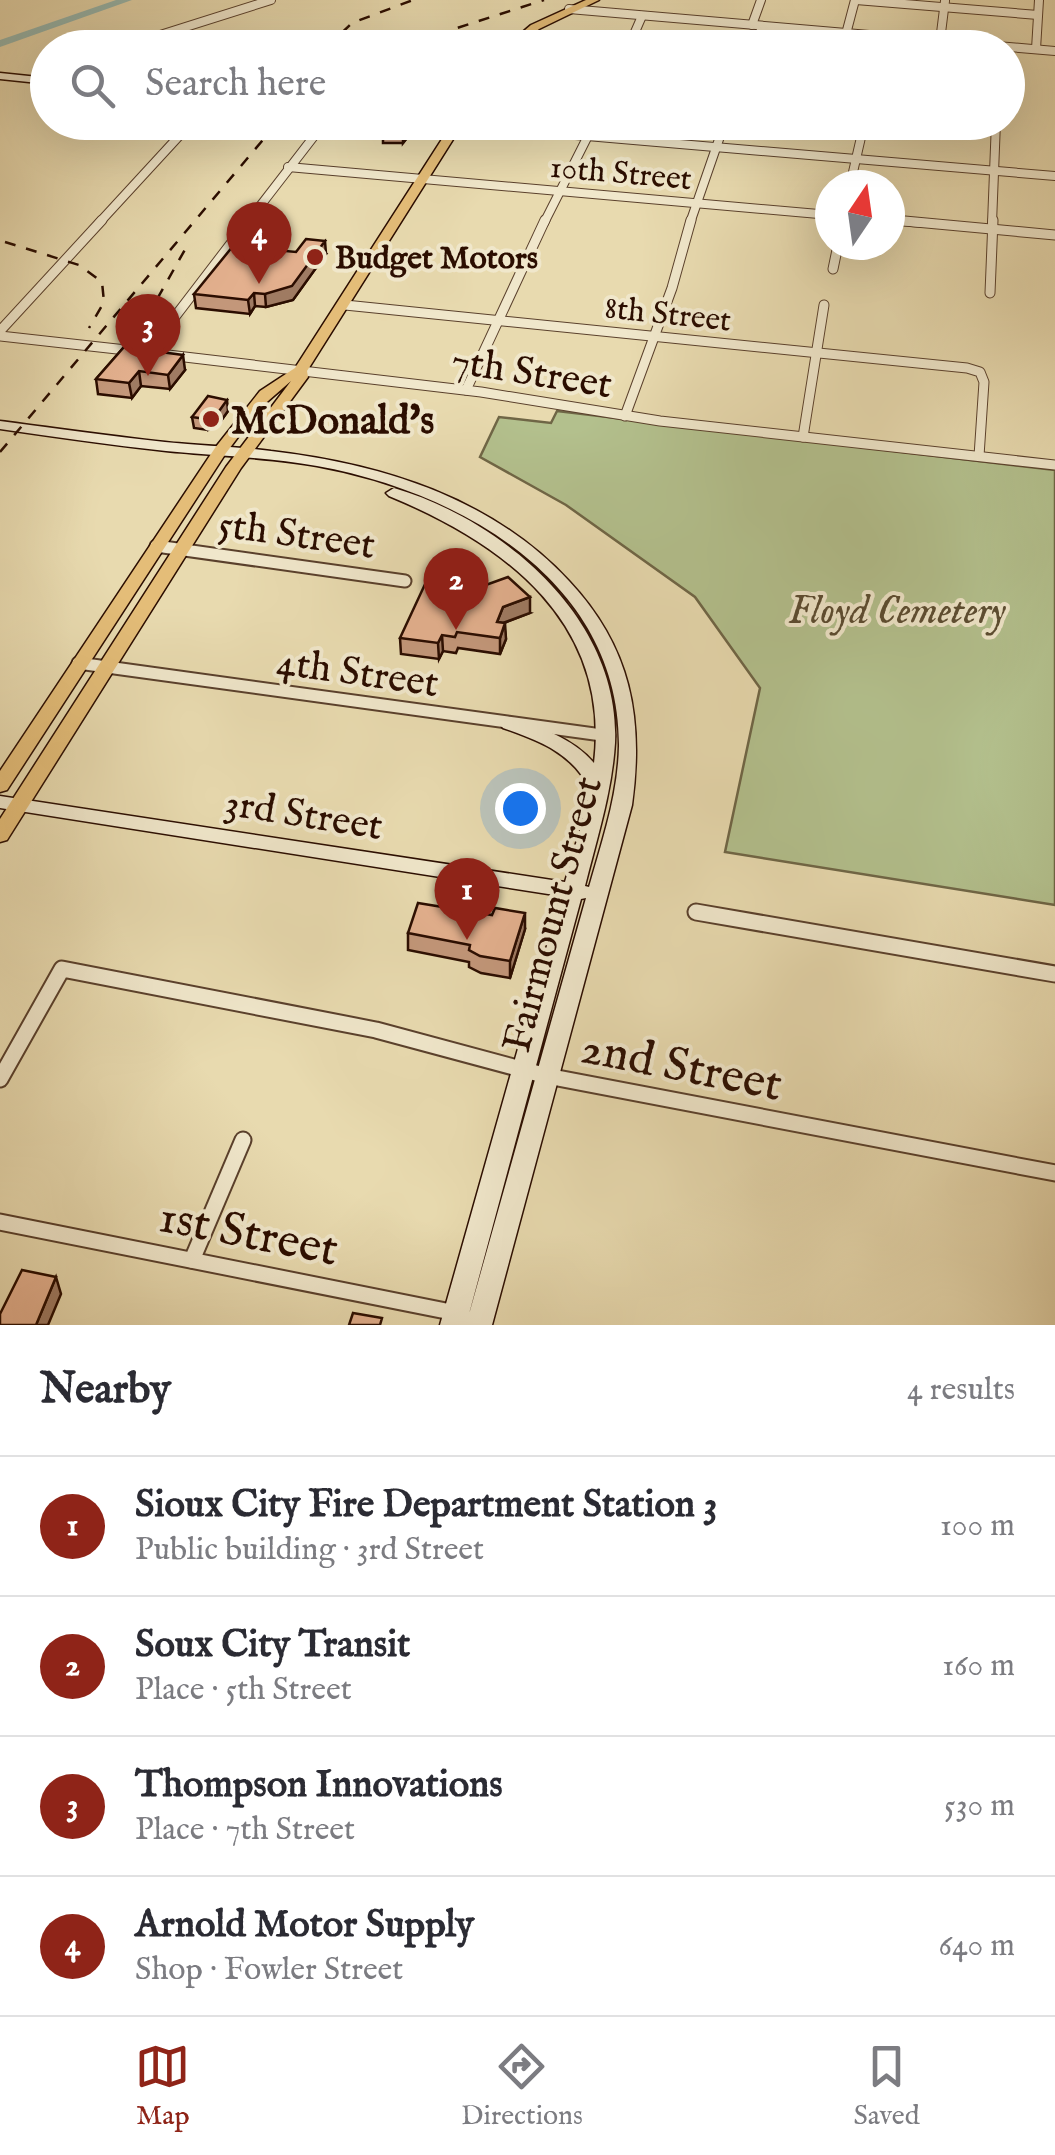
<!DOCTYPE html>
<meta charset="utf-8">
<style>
:root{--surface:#fff;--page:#f2f2f3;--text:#2b2b33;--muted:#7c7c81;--line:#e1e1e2;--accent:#8f2418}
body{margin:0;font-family:"IM FELL English",serif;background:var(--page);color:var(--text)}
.compass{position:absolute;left:815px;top:170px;width:90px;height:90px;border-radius:50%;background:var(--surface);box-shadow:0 10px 40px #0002;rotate:13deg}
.you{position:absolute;left:520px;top:808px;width:35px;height:35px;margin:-25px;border:8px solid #fff;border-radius:50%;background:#1a73e8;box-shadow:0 0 0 15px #1a73e833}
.badge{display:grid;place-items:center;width:65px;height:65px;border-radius:50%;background:var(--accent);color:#fff;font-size:32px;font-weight:700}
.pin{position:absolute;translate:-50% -82px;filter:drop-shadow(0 2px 5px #0008)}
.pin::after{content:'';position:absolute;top:52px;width:35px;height:30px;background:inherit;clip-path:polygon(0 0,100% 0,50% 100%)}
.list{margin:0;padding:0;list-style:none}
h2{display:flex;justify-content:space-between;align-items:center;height:130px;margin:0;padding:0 40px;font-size:42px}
h2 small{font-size:32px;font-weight:400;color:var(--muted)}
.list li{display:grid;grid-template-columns:65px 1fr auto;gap:30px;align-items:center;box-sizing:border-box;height:140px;padding:0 40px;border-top:2px solid var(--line)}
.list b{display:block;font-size:38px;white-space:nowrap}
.list p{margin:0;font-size:32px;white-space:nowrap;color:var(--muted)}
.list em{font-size:32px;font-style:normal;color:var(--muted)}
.icon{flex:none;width:55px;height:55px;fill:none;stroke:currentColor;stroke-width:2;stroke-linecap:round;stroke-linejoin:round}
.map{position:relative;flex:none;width:1055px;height:1325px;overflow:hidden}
.search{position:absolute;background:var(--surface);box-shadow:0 10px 40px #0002;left:30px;right:30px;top:30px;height:110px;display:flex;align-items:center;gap:25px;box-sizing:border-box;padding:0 35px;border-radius:55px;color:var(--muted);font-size:38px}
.sheet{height:690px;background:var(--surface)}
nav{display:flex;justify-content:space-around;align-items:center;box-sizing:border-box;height:140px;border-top:2px solid var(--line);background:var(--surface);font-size:28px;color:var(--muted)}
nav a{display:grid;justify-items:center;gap:5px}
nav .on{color:var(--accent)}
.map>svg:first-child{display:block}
.green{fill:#b3c08d;stroke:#6f6646;stroke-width:2.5}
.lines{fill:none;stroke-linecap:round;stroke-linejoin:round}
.river{fill:#98bab1;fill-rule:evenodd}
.street-far3-casing{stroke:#5a402c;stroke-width:10}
.street-far2-casing{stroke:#5a402c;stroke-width:11}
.street-far1-casing{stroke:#5a402c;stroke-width:15}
.street-casing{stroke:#5a402c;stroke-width:19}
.secondary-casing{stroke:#2b0d00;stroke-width:3}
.primary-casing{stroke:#2b0d00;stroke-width:3}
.street-far3{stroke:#f0e7cb;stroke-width:8}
.street-far2{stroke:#f0e7cb;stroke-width:9}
.street-far1{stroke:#f0e7cb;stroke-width:11}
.street{stroke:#f0e7cb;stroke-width:15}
.secondary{fill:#f0e7cb;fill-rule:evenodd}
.primary{fill:#e4bd78;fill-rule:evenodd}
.rail{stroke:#2b0d00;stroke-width:2.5;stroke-dasharray:11 11;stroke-linecap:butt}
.wall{fill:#c3977a;stroke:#2b0d00;stroke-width:2.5}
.shaded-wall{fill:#9f7b63;stroke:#2b0d00;stroke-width:2.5}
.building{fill:#e3b08e;stroke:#2b0d00;stroke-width:2.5}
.poi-dot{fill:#8f2418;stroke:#f0e7cb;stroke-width:4}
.labels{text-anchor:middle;stroke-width:8;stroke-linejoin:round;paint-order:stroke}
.far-street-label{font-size:32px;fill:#2b0d00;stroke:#f0e7cb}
.far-poi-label{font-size:32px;font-weight:bold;fill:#2b0d00;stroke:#f0e7cb;text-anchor:start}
.street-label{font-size:40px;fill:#2b0d00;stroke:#f0e7cb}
.poi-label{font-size:40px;font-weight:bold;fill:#2b0d00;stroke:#f0e7cb;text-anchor:start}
.park-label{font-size:40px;font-style:italic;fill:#5b4c31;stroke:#f0e7cb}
.near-street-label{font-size:48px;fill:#2b0d00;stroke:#f0e7cb}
</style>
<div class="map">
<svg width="1055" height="1325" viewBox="0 0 1055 1325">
<rect width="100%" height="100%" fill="#e8daaf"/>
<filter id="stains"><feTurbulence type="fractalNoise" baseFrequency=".002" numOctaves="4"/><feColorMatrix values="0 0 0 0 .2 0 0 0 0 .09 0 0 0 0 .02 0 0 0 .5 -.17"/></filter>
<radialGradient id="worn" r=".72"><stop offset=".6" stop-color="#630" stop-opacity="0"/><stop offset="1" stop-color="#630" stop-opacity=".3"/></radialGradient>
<g class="green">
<polygon points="767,29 989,48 762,48"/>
<polygon points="557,411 1055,470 1055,905 725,852 760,688 695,597 566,505 480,457 499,417 551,423"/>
</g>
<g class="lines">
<polygon class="river" points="116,0 132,0 0,47 0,40"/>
<defs>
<g id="street-far3">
<polyline points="856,0 1038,15"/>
<polyline points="569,9 1055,51"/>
<polyline points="752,25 761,0"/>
<polyline points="846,34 855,0"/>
<polyline points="940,41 945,1"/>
<polyline points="757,44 762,26"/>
<polyline points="119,48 271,0"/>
<polyline points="628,48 642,16"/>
<polyline points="1036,49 1039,0"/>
<polyline points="457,125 1055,176"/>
<polyline points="288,167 830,215"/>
<polyline points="850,185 862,133"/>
<polyline points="890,220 922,223"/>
<polyline points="99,223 192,122"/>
<polyline points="247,223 325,122"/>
<polyline points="544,223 595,122"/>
<polyline points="690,223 725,122"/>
<polyline points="992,223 996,122"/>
</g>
<g id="street-far2">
<polyline points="894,220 1055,235"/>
<polyline points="833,269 838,245"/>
<polyline points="990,293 993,220"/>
<polyline points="345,305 967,368 980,372 984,382 979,456"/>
<polyline points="0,331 102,220"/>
<polyline points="0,336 135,351"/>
<polyline points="148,352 249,220"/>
<polyline points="168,355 481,392 660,421 1055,465"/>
<polyline points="466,390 545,220"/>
<polyline points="625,416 672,288 691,220"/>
<polyline points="803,437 824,305"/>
</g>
<g id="street-far1">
<polyline points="156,546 405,581"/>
<polyline points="78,663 609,736"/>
</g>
<g id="street">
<polyline points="696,912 1055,974"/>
<polyline points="0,1079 62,969 376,1030 547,1076 1055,1173"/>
<polyline points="0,1222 456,1313 479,1325"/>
<polyline points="192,1260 243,1140"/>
</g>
<g id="secondary">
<polygon points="0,73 48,78 48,84 0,79"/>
<polygon points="420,122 460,122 463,125 457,128"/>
<path d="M0 421C55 428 110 436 165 442 200 446 236 446 271 451 382 464 492 498 569 581 631 647 644 718 632 805L492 1325H466L586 898 581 899 466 1325H440L561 896 0 808V796L565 882 591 791C573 753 540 741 503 728L500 724 509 718C540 727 573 738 594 763 611 622 505 544 389 496L386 493 394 488C503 520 621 619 615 743 612 792 597 838 585 886L589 887C602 841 618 795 619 746 620 582 461 492 317 466 267 457 216 456 166 451 110 445 55 437 0 429Z"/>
</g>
<g id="primary">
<polygon points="586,0 599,0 539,29 516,48 504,48 531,25"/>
<polygon points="453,122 464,122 307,371 308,377 241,468 7,840 0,842 0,819 226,467 291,381 260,408 226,453 7,790 0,792 0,771 215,448 260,391 295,368"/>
</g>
</defs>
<use href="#street-far3" class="street-far3-casing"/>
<use href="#street-far2" class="street-far2-casing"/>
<use href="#street-far1" class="street-far1-casing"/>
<use href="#street" class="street-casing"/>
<use href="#secondary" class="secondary-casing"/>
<use href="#primary" class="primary-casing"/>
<use href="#street-far3" class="street-far3"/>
<use href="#street-far2" class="street-far2"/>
<use href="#street-far1" class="street-far1"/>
<use href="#street" class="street"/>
<use href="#secondary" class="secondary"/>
<use href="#primary" class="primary"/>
<g class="rail">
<polyline points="326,48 352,23 413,0"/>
<polyline points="395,48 544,0"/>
<polyline points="5,242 79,265 102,282 104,302 89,328"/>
<polyline points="125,356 187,246"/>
<polyline points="0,452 278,122"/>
</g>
</g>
<g class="wall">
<polygon points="391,122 408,122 410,134 403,143 383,143 383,134"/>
<polygon points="296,252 326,254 293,300 266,307 255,306 250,314 196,308 194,294"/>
<polygon points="124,347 185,370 170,389 141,386 132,398 98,394 96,379"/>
<polygon points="228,411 218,425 208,430 194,428 192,417"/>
<polygon points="462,587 462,594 530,613 504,623 506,639 500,654 458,648 456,653 443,651 439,659 401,654 400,638"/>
<polygon points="525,929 510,978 481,973 469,967 469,962 408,950 408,933"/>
</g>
<g class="shaded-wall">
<polygon points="406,122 408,122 408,126 409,125 410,134 403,143 403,133"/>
<polygon points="325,241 326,254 293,300 266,307 265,294"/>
<polygon points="254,293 255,306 250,314 248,300"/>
<polygon points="183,355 185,370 170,389 168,375"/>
<polygon points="139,371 141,386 132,398 129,383"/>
<polygon points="227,400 228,411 218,425 208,430 206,419"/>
<polygon points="530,597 530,613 503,623 497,622 503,607"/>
<polygon points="505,623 506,639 500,654 500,638"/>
<polygon points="442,635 443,651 439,659 438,643"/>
<polygon points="525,913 525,929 510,978 510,961"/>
<polygon points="56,1277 61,1294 48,1325 36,1325"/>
</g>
<g class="building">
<polygon points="391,122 406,122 405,124 409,125 403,133 383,134"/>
<polygon points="306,239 325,241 292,286 265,294 254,293 248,300 194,294 233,246 296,252"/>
<polygon points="124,347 183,355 168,375 139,371 129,383 96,379"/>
<polygon points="208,396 227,400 217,414 206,419 192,417"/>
<polygon points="508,577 530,597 503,607 497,622 505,623 500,638 457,632 455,637 442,635 438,643 400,638 426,582 462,587 458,595"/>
<polygon points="418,903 492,915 495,908 525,913 510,961 480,956 469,950 470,945 408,933"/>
<polygon points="22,1270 56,1277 36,1325 0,1325 0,1314"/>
<polygon points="353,1313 382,1318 380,1325 349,1325"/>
</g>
<g class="poi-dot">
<circle cx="315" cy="257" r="10"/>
<circle cx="211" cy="419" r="10"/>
</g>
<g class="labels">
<g class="far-street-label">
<text transform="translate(621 172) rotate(5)" y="11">10th Street</text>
<text transform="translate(668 313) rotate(6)" y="11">8th Street</text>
</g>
<g class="far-poi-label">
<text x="335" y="268">Budget Motors</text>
</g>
<g class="street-label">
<text transform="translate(532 371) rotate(9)" y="14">7th Street</text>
<text transform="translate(297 533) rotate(8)" y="14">5th Street</text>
<text transform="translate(358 671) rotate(8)" y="14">4th Street</text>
<text transform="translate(304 813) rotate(9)" y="14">3rd Street</text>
<text transform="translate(551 914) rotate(-75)" y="14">Fairmount Street</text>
</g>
<g class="poi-label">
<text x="231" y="433">McDonald's</text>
</g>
<g class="park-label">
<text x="897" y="623">Floyd Cemetery</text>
</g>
<g class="near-street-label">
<text transform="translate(682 1064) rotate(11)" y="17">2nd Street</text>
<text transform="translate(249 1231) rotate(11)" y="17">1st Street</text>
</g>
</g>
<rect width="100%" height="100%" filter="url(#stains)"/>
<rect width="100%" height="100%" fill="url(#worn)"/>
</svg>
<svg class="compass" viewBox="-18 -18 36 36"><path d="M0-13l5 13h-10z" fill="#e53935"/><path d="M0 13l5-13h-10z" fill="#7c7c81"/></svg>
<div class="you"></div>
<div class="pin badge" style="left:467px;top:940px">1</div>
<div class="pin badge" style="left:456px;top:630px">2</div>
<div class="pin badge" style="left:148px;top:376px">3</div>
<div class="pin badge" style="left:259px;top:284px">4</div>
<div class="search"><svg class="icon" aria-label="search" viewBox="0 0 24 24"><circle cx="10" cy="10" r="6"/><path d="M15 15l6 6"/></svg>Search here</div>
</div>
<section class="sheet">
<h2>Nearby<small>4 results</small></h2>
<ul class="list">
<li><span class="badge">1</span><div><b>Sioux City Fire Department Station 3</b><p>Public building · 3rd Street</p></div><em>100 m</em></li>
<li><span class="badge">2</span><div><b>Soux City Transit</b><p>Place · 5th Street</p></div><em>160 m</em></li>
<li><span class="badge">3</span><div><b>Thompson Innovations</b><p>Place · 7th Street</p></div><em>530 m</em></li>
<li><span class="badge">4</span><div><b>Arnold Motor Supply</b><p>Shop · Fowler Street</p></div><em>640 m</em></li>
</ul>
</section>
<nav>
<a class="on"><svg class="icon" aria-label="map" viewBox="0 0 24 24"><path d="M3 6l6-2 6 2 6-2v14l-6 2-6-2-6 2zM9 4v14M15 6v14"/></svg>Map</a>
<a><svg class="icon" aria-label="directions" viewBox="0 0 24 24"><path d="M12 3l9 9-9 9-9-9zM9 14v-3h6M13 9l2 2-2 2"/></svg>Directions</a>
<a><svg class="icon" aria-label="saved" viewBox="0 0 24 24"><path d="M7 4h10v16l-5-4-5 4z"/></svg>Saved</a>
</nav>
